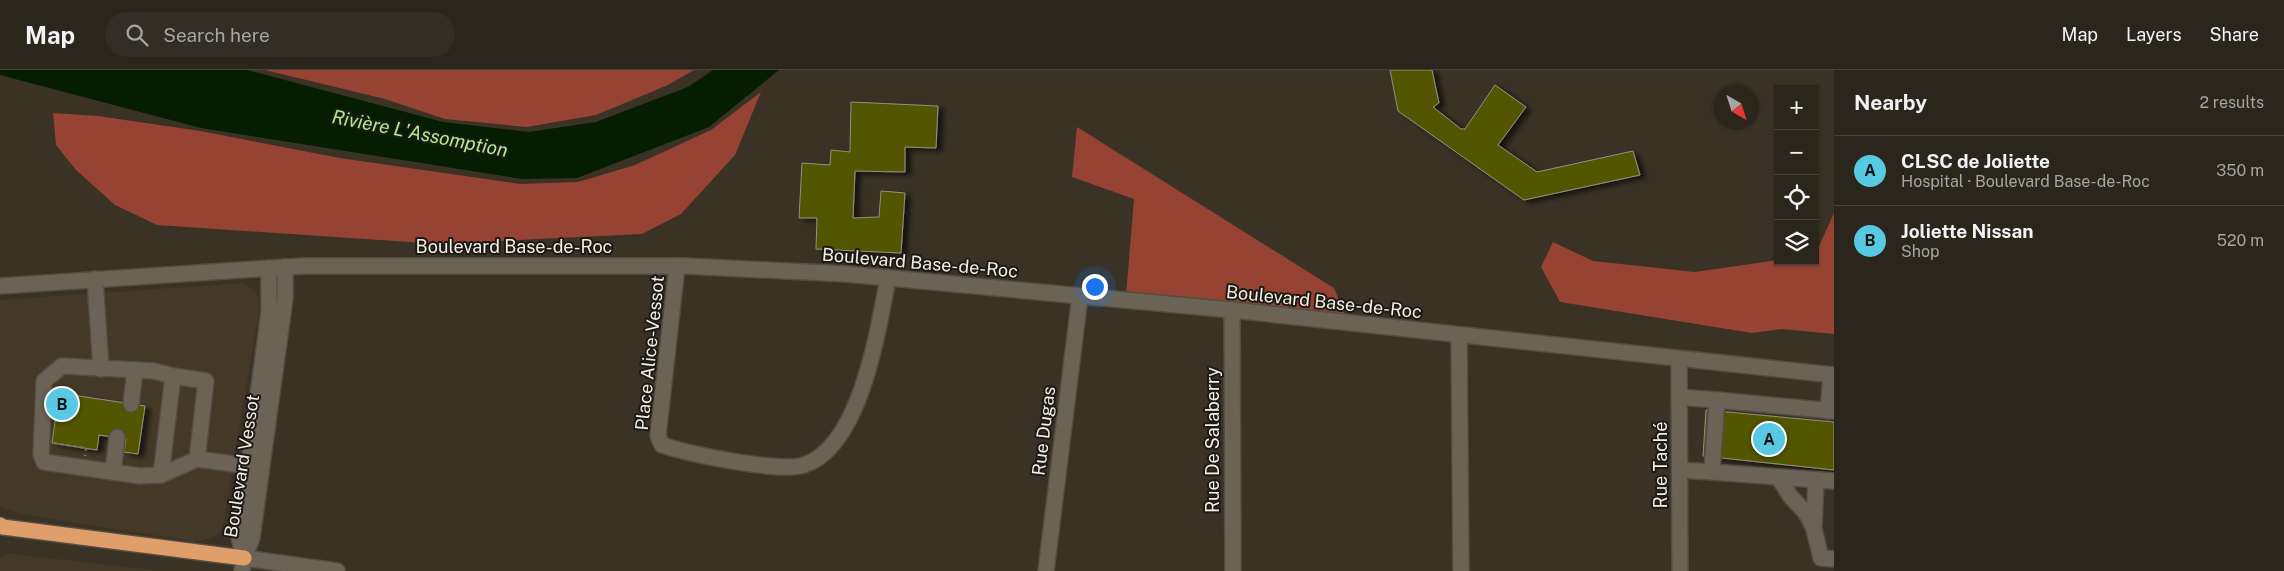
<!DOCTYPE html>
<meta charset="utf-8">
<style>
:root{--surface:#2b261c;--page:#332e25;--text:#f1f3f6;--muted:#a6a5a3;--line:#47433b;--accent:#57c9e2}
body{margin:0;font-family:"Public Sans",sans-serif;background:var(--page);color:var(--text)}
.controls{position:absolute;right:15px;top:15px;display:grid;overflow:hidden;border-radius:0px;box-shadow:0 1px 4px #0004}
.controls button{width:45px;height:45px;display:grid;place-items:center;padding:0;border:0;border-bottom:1px solid var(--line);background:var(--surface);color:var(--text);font:25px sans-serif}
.compass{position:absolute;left:1714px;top:15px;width:45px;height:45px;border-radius:50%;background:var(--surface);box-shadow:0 1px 4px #0004;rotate:141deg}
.you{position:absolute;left:1094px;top:216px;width:18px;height:18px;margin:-12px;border:4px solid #fff;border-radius:50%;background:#1a73e8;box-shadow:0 0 0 8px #1a73e833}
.badge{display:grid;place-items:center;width:32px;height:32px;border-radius:50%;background:var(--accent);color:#111;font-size:16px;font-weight:700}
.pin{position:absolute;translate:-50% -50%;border:2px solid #fff;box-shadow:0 1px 5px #0006}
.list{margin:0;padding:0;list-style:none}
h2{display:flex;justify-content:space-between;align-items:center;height:65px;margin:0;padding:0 20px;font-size:21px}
h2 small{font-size:16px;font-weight:400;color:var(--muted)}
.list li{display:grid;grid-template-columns:32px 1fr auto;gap:15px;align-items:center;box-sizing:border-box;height:70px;padding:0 20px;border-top:1px solid var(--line)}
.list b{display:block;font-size:19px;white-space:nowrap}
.list p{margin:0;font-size:16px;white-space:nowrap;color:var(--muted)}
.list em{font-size:16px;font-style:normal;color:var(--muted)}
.icon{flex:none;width:28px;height:28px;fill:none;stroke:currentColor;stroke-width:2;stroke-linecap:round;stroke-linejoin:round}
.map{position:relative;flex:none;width:1834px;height:501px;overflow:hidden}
header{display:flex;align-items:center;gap:30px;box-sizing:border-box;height:70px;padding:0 25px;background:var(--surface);border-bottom:1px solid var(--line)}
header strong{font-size:24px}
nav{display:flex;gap:28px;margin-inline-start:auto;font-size:18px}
.search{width:350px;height:45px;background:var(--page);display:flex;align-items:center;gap:12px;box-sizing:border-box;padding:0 18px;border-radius:28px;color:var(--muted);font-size:19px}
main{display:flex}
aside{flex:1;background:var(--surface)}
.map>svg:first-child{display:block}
.built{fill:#433926}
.forest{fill:#964333}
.water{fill:#051d00}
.building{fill:#535404;stroke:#919282;filter:url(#shadow)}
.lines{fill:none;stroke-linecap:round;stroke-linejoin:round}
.minor-casing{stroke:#534d42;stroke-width:18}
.highway-casing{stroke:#534d42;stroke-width:18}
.path{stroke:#787267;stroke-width:2.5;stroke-dasharray:2.5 4;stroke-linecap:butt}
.minor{stroke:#6b6456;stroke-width:15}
.highway{stroke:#e09e6a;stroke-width:15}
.labels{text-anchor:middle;stroke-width:4;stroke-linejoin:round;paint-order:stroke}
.street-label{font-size:18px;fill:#f3efe7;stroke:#1d1a15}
.water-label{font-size:19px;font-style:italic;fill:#aaed8c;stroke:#1d1a15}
</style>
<header>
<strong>Map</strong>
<div class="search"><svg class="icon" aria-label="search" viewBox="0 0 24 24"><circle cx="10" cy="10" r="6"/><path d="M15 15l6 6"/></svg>Search here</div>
<nav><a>Map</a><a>Layers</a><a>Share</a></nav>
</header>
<main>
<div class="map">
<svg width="1834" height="501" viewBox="0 0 1834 501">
<defs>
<filter id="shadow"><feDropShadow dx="5.5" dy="3" stdDeviation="2.5" flood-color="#0009"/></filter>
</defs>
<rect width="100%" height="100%" fill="#393225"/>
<g class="built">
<polygon points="243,213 255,221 259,231 259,242 223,457 219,464 205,470 191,471 19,444 0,437 0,230"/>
<polygon points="5,483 162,501 0,501 0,488"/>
</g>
<g class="forest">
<polygon points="265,0 694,0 668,15 596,45 527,57 445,49 385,29"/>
<polygon points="761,22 735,85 681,144 642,164 439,174 157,155 115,135 75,99 56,75 53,43 98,46 200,61 340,88 520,114 578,112 635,95 711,60"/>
<polygon points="1077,57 1334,218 1347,249 1126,225 1134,129 1072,107"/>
<polygon points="1834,143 1834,264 1782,259 1752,263 1560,232 1541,197 1553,172 1593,191 1695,202 1778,190 1815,191 1815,185"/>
</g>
<polygon class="water" points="0,0 247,0 443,52 529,62 596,52 688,17 713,0 779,0 709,57 577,108 522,109 201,58 0,5"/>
<g class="building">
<polygon points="1390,0 1432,0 1439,33 1433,37 1461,59 1465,59 1495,15 1526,37 1498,75 1537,102 1633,81 1640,105 1524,130 1398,41"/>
<polygon points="851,32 938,36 936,78 905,77 905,102 855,101 853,148 879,147 881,121 905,123 901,183 816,179 817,148 799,148 802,93 830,95 831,80 850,82"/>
<polygon points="59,323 145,336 138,384 124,382 126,369 99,365 97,380 52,373"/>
<polygon points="1706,340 1834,352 1834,400 1703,386"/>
</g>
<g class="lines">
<defs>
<g id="minor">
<path d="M677 196 659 356 658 366 662 375C689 384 780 403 804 395 861 376 878 260 888 208"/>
<polyline points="95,209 101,299"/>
<polyline points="0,216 303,196 686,196 846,204 1232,240 1834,305"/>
<polyline points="1232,240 1233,501"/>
<polyline points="1459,265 1461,501"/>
<polyline points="1679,289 1680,501"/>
<polyline points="1679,327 1717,330"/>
<polyline points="131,334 135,300"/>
<polyline points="1828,341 1831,305"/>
<polyline points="1834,341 1717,330 1712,402 1834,411"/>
<polyline points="197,389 206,311 173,306 161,405 197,389 249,396"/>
<polyline points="1680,400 1712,402"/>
<polyline points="113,402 117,367"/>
<polyline points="161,405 140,406 44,392 41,385 44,311 62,296 154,301 173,306"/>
<polyline points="1778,407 1791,427 1806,443 1814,459 1821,488 1834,489"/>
<polyline points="1814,455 1816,410"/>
<polyline points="244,488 239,467 269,242 269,198"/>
<polyline points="244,488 337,501"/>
<polyline points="242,501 244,488 252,468 285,228 285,197"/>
<polyline points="1046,501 1080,226"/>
</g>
<polyline id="highway" points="0,455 3,457 244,488"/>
</defs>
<use href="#minor" class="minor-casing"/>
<use href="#highway" class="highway-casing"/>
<g class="path">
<polyline points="58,328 60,316"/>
<polyline points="54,373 86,378 85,386"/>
</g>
<use href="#minor" class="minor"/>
<use href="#highway" class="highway"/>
</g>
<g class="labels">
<g class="street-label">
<text x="514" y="183">Boulevard Base-de-Roc</text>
<text transform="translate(920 193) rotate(5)" y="6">Boulevard Base-de-Roc</text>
<text transform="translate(1324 232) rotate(6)" y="6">Boulevard Base-de-Roc</text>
<text transform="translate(650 283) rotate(-84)" y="6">Place Alice-Vessot</text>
<text transform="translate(1044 361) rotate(-83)" y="6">Rue Dugas</text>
<text transform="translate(1213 370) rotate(-90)" y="6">Rue De Salaberry</text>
<text transform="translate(1661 395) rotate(-90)" y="6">Rue Taché</text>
<text transform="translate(242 396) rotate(-81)" y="6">Boulevard Vessot</text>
</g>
<g class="water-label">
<text transform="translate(420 63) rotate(11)" y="7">Rivière L'Assomption</text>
</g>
</g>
</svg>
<div class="controls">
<button>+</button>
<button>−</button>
<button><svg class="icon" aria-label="locate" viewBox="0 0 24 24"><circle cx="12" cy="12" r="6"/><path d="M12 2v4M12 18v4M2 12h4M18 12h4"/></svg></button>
<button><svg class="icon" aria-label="layers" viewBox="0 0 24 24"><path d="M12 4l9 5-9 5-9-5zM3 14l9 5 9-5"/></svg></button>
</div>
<svg class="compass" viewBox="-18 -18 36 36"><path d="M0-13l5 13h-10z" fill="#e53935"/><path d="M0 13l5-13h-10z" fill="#a6a5a3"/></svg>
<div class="you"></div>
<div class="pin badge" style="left:1769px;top:369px">A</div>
<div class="pin badge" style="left:62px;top:334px">B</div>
</div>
<aside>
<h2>Nearby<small>2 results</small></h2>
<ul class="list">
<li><span class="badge">A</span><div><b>CLSC de Joliette</b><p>Hospital · Boulevard Base-de-Roc</p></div><em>350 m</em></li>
<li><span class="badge">B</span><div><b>Joliette Nissan</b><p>Shop</p></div><em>520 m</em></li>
</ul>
</aside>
</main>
